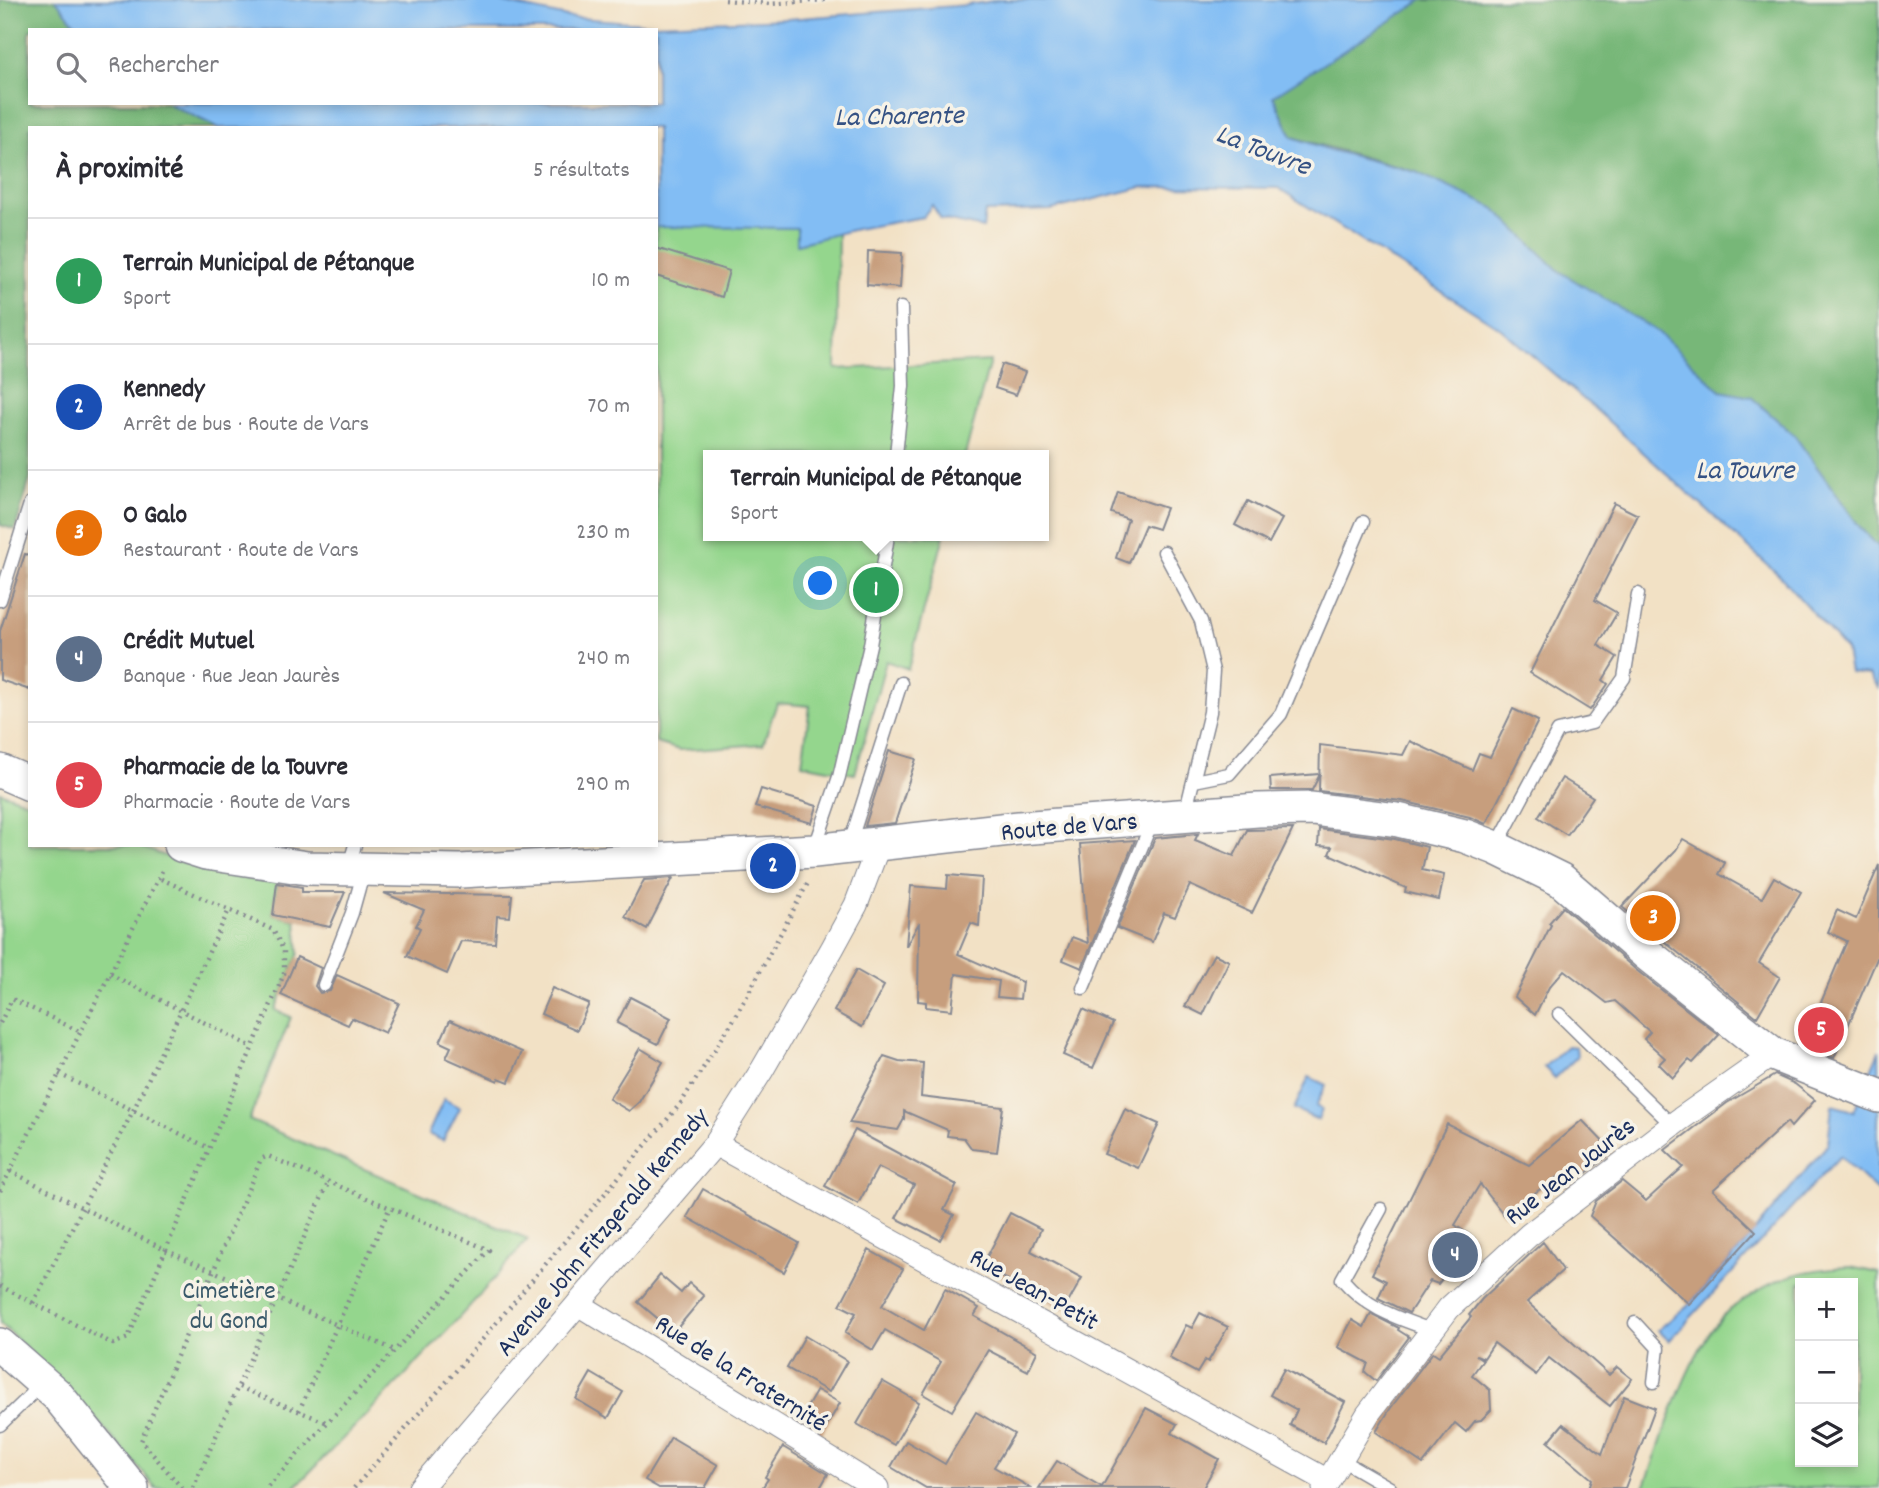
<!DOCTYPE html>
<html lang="fr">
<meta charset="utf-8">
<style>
:root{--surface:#fff;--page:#f2f2f3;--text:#2b2b33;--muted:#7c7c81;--line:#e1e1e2;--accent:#0f766e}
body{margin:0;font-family:Dekko,sans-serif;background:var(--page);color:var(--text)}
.controls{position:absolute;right:21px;bottom:21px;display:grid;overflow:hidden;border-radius:0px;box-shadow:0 4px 10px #0003}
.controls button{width:63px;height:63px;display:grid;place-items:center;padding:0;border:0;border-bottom:2px solid var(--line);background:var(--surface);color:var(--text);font:35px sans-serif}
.you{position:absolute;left:821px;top:584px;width:24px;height:24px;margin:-18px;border:5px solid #fff;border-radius:50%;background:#1a73e8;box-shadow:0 0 0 10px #1a73e833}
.badge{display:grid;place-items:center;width:46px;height:46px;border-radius:50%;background:var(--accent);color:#fff;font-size:23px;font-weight:700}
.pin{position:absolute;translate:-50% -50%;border:4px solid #fff;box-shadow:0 2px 7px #0006}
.popup{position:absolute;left:703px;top:450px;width:346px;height:91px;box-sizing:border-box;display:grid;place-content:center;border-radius:0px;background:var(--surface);filter:drop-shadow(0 2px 5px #0005);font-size:23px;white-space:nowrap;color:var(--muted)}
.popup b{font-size:26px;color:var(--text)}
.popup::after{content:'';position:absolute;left:50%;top:100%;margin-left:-14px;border:14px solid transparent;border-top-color:var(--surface)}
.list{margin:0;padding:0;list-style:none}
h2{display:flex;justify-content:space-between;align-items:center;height:91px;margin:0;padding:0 28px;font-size:30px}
h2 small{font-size:23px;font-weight:400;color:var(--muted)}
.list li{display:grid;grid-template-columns:46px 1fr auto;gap:21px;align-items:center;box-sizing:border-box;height:126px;padding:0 28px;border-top:2px solid var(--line)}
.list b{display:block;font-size:26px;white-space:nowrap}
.list p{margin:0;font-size:23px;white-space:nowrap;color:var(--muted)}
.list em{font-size:23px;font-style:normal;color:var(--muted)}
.icon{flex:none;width:38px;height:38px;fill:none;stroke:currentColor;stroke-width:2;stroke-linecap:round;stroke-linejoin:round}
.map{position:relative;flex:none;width:1879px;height:1488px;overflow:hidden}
.search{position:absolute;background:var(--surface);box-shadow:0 4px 10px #0003;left:28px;top:28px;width:630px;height:77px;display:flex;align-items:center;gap:18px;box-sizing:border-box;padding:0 24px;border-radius:0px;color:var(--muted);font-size:26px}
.panel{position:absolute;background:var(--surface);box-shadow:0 4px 10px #0003;left:28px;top:126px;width:630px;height:721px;border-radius:0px}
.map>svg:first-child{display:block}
.green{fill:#94d68d;stroke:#588276;stroke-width:2;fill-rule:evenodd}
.forest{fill:#77b778;stroke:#49736b;stroke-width:2}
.water{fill:#82bdf4;stroke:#4e76a9;stroke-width:2}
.building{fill:#c79e7d}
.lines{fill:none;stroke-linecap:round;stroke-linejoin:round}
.lane-casing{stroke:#868892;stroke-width:15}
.street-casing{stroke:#868892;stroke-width:25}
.secondary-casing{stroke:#868892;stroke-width:36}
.path{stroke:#868892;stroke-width:4.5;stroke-dasharray:2 5;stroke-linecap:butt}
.lane{stroke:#fff;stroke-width:12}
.street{stroke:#fff;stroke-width:23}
.secondary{stroke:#fff;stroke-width:33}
.labels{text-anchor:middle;stroke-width:7;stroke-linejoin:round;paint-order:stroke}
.street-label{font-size:26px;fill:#1b2f5e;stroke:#f7f3e8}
.park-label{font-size:26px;fill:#39596a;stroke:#f7f3e8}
.water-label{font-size:28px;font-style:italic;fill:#355284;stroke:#f7f3e8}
</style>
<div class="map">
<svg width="1879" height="1488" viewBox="0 0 1879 1488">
<rect width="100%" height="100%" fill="#f7f3e8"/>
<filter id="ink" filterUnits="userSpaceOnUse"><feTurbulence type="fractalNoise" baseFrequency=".0143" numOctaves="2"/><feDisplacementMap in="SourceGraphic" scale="14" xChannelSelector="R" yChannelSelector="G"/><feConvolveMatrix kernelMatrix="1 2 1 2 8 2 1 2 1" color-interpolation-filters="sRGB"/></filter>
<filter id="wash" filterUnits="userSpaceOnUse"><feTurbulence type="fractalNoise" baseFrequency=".00686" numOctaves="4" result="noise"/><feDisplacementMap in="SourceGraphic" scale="28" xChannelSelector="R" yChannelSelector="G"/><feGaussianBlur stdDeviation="1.57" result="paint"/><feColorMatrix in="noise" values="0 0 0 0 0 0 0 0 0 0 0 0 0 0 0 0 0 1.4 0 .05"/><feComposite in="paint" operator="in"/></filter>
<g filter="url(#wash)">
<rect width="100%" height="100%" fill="#f2e1c5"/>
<g class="green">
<polygon points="691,225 797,228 797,244 838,233 836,369 990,361 965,455 708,455 708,536 944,536 908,669 886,661 855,774 802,764 810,706 777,703 763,744 680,750 656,743 656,227"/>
<path d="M0 792 30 803V845H135L204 870 253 880 277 882 273 915 296 920 299 953 275 1010 291 1017 249 1120 528 1239C455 1327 374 1407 294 1488H156C107 1430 56 1375 0 1323Z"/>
<path d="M1850 1267 1879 1273V1488H1644C1664 1436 1687 1352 1726 1313 1731 1308 1738 1304 1744 1300 1779 1275 1807 1269 1850 1267ZM1853 1283V1462H1800V1283Z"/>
</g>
<g class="forest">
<polygon points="0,0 56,0 80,30 30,30 30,103 167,103 219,128 30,128 30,479 15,530 0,525"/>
<polygon points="1124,0 1879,0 1879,568 1416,172 1292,137 1273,96"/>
</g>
<g class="water">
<polygon points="56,0 492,0 567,17 654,24 788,19 967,5 1000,0 1423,0 1273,96 1292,137 1330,150 1416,172 1494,208 1559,271 1658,332 1721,391 1751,397 1794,435 1862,530 1879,547 1879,688 1869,675 1850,673 1846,650 1781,577 1595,409 1501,329 1278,188 1143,187 1051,210 985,212 983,228 941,219 932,205 923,217 856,229 797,244 797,228 656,227 656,128 219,128 167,103 656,103 656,30 80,30"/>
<polygon points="1567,1046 1576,1047 1577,1057 1555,1078 1544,1067"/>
<path d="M1879 1051V1113C1876 1119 1879 1180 1879 1193L1840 1156 1669 1341 1658 1330 1689 1304 1726 1265 1828 1144 1832 1105 1854 1111Z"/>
<polygon points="1309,1077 1326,1085 1316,1106 1322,1110 1318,1120 1294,1109"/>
<polygon points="444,1099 460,1108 443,1141 428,1134"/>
</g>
<g id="blocks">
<g class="building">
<polygon points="656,248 729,271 722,297 656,276"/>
<polygon points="868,251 902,253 900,288 867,285"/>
<polygon points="1002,364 1025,372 1016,395 995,388"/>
<polygon points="1118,492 1166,508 1158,529 1145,525 1129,563 1116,558 1128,519 1111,513"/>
<polygon points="1248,501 1282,519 1269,543 1235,525"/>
<polygon points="1614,503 1638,515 1595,600 1617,613 1598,645 1617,657 1603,680 1608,684 1590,710 1530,673"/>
<polygon points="25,554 30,555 30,690 0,680 0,631"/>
<polygon points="1513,709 1538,721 1486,824 1470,817 1402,801 1319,791 1320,745 1403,755 1410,741 1472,770 1479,753 1490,757"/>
<polygon points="889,751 916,759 895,823 865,826"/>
<polygon points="1320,774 1312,790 1271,790 1270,778"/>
<polygon points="1562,778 1593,797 1567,835 1538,817"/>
<polygon points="761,789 817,806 812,823 755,807"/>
<polygon points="1293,829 1252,913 1190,885 1175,917 1164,913 1152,942 1117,928 1155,838 1198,834 1195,840 1234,856 1247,830"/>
<polygon points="1319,829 1395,839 1427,847 1422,870 1444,875 1439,900 1405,892 1406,888 1329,854 1332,847 1318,846"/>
<polygon points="1683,839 1725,863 1719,874 1762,898 1774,877 1801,892 1759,963 1780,977 1757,1017 1622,907 1676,850"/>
<polygon points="1135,840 1082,968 1063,960 1072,937 1088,943 1080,844"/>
<polygon points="1879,865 1879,954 1834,1058 1803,1045 1847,941 1828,932 1837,910 1856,919"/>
<polygon points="948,875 982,878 979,926 971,923 958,954 1022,982 1020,999 997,997 999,981 956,974 952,1010 926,1007 926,1002 918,1001 919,923 906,946 911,886 947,889"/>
<polygon points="673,878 647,929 625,917 644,880"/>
<polygon points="277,883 302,887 302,892 345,892 330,927 273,915"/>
<polygon points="384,893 512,895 510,917 497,916 495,943 461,941 447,974 407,956 420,928 416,926 424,910"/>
<polygon points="1563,907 1635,969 1719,1035 1693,1063 1689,1060 1673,1078 1659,1064 1665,1058 1644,1039 1650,1032 1615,1001 1607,1003 1564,970 1549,987 1535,1015 1515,997 1551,925 1549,923"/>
<polygon points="1214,954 1229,961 1203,1015 1185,1006"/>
<polygon points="297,957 321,968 315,986 320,993 330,991 337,975 399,1003 385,1033 352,1018 348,1025 281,995"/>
<polygon points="856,970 884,986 862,1027 834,1011"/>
<polygon points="552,988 589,1004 577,1030 541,1014"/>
<polygon points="630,997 671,1018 658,1044 617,1023"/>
<polygon points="1083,1009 1113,1023 1093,1068 1063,1055"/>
<polygon points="450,1020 522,1052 509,1082 499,1078 498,1081 446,1058 451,1047 440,1042"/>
<polygon points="640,1048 663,1062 639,1102 629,1111 609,1099"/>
<polygon points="884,1056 899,1061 923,1063 921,1097 1003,1107 997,1152 972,1149 964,1138 947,1136 948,1130 904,1111 904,1119 898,1130 849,1123"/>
<polygon points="1775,1075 1795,1084 1815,1100 1791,1127 1787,1122 1713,1190 1756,1231 1689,1304 1590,1216 1596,1201 1622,1181 1646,1201 1683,1167 1665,1150 1727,1103"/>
<polygon points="1125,1109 1159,1124 1138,1168 1104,1154"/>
<polygon points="1582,1120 1613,1152 1567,1188 1557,1177 1504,1215 1480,1184 1455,1225 1474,1238 1438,1284 1430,1281 1409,1313 1378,1298 1386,1281 1372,1274 1447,1124 1529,1165"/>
<polygon points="855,1130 957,1185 944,1210 954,1215 940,1240 896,1218 914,1185 878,1167 858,1204 825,1186"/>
<polygon points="703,1189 799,1243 784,1272 687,1217"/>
<polygon points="1010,1213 1041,1229 1031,1251 1082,1278 1064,1310 982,1266"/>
<polygon points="1543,1242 1563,1270 1527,1302 1609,1375 1617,1367 1632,1379 1610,1406 1549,1358 1536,1375 1494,1343 1484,1358 1476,1355 1483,1360 1472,1375 1490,1390 1491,1410 1481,1420 1475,1421 1466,1432 1455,1423 1423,1464 1376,1432 1390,1409 1433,1352 1439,1356 1471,1317 1469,1315 1482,1299"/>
<polygon points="869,1250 903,1269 882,1306 924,1330 945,1289 979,1308 974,1316 1037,1352 1028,1371 988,1350 952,1411 923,1394 941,1362 885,1330 873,1350 845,1333 856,1313 840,1305"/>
<polygon points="660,1275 681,1293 689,1283 704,1296 674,1332 638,1302"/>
<polygon points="1200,1313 1228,1327 1208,1362 1205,1360 1197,1373 1169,1358 1186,1325 1192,1328"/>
<polygon points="1371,1314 1399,1328 1398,1330 1409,1337 1376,1381 1365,1372 1368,1363 1338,1347 1352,1320 1364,1327"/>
<polygon points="805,1336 847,1361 829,1392 787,1368"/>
<polygon points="1284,1369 1345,1402 1324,1443 1290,1425 1297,1410 1270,1395"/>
<polygon points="591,1373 623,1392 608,1418 576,1399"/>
<polygon points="882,1381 919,1402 894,1445 857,1424"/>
<polygon points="817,1390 840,1403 820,1437 798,1423"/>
<polygon points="1624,1396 1655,1408 1625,1488 1589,1488 1592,1479 1548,1442 1563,1424 1602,1454"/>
<polygon points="1146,1408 1177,1424 1172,1433 1219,1459 1203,1488 1039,1488 1057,1461 1102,1487"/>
<polygon points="976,1412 1014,1434 994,1467 1031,1488 926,1488 891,1467 906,1441 945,1464"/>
<polygon points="671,1437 718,1465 705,1488 659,1488 645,1480"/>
<polygon points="783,1447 828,1474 820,1488 762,1488 768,1479 765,1477"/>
</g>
</g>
</g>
<g filter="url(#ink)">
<use href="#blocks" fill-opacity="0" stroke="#868892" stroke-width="2"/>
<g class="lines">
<defs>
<g id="lane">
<polyline points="896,455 903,386 901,308"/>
<polyline points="1164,552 1201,621 1213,671 1210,712 1185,814"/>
<polyline points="0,600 30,504"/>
<polyline points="1194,781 1229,774 1281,714 1363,522"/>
<polyline points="849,846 901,683"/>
<polyline points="815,847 839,777 870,645 888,536"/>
<polyline points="1496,847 1558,731 1592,723 1624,678 1638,594"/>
<polyline points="348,869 355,845"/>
<polyline points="324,985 352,913 364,870"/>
<polyline points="1083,988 1152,822"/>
<polyline points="1559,1014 1672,1125"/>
<path d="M1381 1209 1342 1279C1369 1310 1395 1317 1431 1330"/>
<polyline points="1635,1323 1658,1348 1654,1382"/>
<polyline points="0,1425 42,1384"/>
<polyline points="1340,1459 1390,1488"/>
</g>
<g id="street">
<polyline points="715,1144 1328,1481"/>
<polyline points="578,1304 877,1488"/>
<polyline points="420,1488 715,1144 762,1070 832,949 856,905 879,844"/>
<polyline points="1324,1488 1368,1414 1449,1308 1529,1235 1679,1120 1773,1054"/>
</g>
<g id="secondary">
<polyline points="0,771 30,784"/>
<polyline points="181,845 206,853 307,868 460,871 814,851 1019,828 1258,810 1312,809 1398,820 1465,836 1496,848 1561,880 1647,954 1773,1054 1879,1096"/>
<polyline points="0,1345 57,1395 132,1488"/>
</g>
</defs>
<use href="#lane" class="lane-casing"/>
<use href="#street" class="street-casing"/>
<use href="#secondary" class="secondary-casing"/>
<g class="path">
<polyline points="725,0 770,4 826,0"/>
<polyline points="110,974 252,1047"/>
<polyline points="0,1023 12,999 81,1032"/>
<polyline points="59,1074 209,1148"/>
<polyline points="10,1171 165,1250 397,1351"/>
<polyline points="0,1191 164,867"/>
<polyline points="0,1286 113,1344 128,1338 284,974 284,951 273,930 159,878"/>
<polyline points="33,1303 133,1111 229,910"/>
<polyline points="239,1387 328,1423"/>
<polyline points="299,1411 390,1207"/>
<polyline points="182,1488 141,1441 261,1159 268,1156 489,1250 266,1488"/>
<polyline points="193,1488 329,1181"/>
<polyline points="354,1488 455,1372 681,1103 736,1016 809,881"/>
</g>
<use href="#lane" class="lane"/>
<use href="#street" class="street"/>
<use href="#secondary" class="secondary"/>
</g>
</g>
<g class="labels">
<g class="street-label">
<text transform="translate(1069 825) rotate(-5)" y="9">Route de Vars</text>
<text transform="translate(1569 1170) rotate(-38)" y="9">Rue Jean Jaurès</text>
<text transform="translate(601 1231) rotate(-50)" y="9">Avenue John Fitzgerald Kennedy</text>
<text transform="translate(1035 1288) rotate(29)" y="9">Rue Jean-Petit</text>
<text transform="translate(742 1372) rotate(32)" y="9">Rue de la Fraternité</text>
</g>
<g class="park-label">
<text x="229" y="1298">Cimetière<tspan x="229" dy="30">du Gond</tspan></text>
</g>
<g class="water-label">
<text transform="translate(899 114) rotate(-1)" y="10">La Charente</text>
<text transform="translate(1264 148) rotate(21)" y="10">La Touvre</text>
<text x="1745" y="478">La Touvre</text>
</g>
</g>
</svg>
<div class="controls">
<button>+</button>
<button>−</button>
<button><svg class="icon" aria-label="layers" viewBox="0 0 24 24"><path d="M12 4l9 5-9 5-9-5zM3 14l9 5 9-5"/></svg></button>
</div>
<div class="you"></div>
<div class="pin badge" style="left:876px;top:590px;background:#2e9e5b">1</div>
<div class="popup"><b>Terrain Municipal de Pétanque</b>Sport</div>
<div class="pin badge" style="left:773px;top:866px;background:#1a4fb4">2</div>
<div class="pin badge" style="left:1653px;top:918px;background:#e8710a">3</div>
<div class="pin badge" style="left:1455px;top:1255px;background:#5c6f8a">4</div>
<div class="pin badge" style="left:1821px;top:1030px;background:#e0444e">5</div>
<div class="search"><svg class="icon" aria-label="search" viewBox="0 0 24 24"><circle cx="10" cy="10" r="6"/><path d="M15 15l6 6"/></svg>Rechercher</div>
<section class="panel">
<h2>À proximité<small>5 résultats</small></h2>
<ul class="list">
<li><span class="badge" style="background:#2e9e5b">1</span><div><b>Terrain Municipal de Pétanque</b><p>Sport</p></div><em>10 m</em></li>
<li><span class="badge" style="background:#1a4fb4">2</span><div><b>Kennedy</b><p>Arrêt de bus · Route de Vars</p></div><em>70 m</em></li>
<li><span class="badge" style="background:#e8710a">3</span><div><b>O Galo</b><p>Restaurant · Route de Vars</p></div><em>230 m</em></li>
<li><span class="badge" style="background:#5c6f8a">4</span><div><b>Crédit Mutuel</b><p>Banque · Rue Jean Jaurès</p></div><em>240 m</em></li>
<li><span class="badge" style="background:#e0444e">5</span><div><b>Pharmacie de la Touvre</b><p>Pharmacie · Route de Vars</p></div><em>290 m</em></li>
</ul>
</section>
</div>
